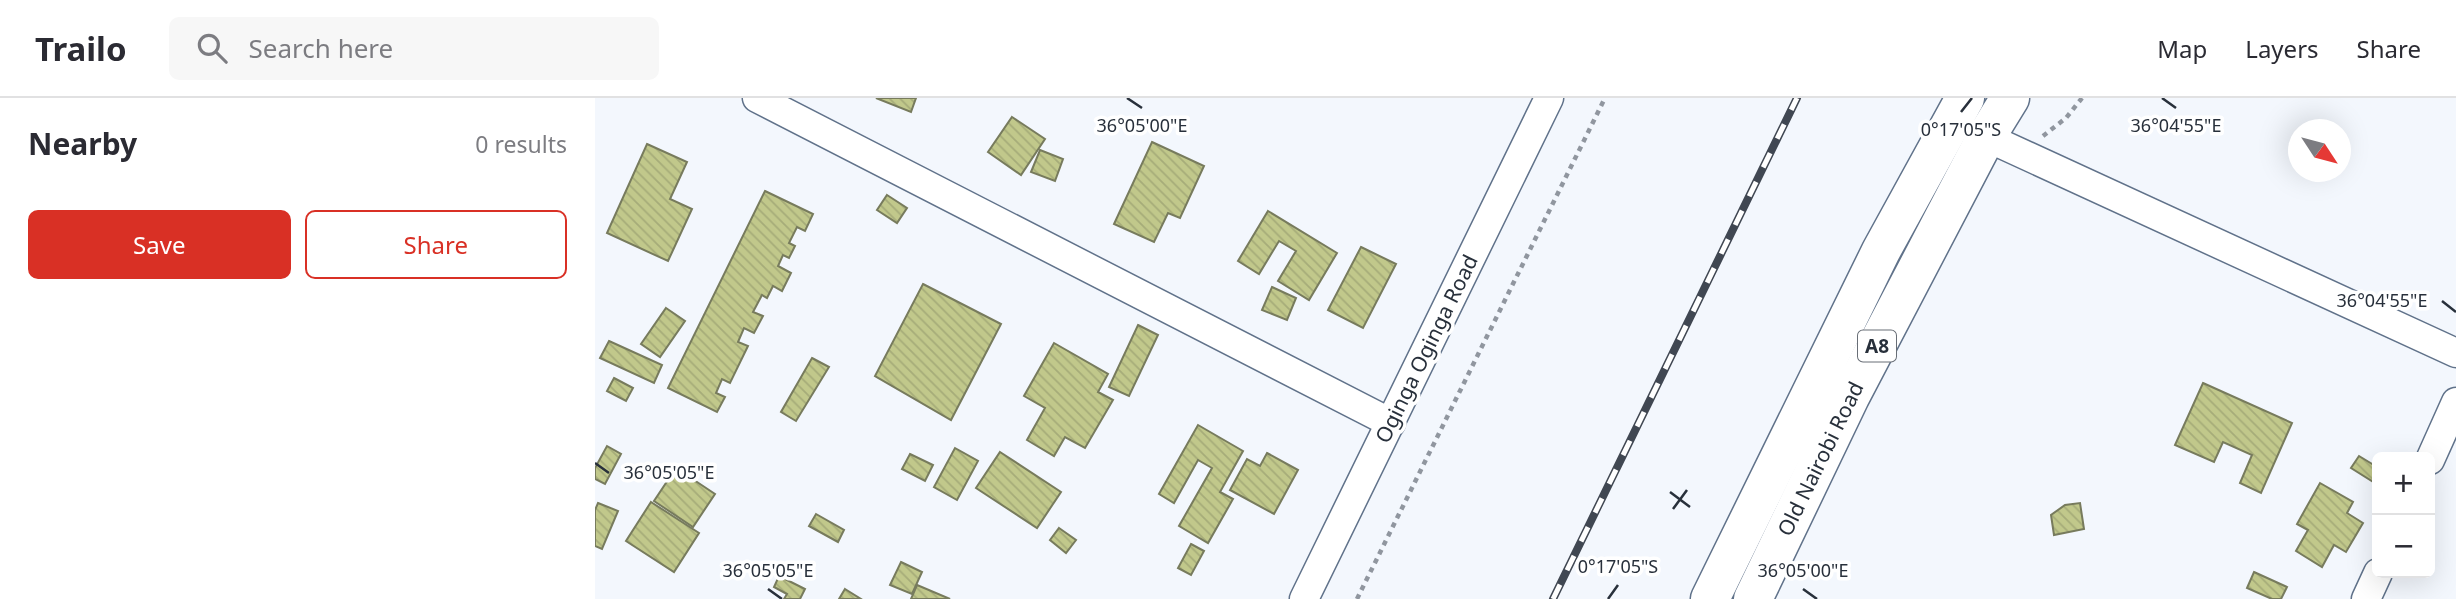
<!DOCTYPE html>
<meta charset="utf-8">
<style>
:root{--surface:#fff;--page:#f7f7f7;--text:#2b2b33;--muted:#7c7c81;--line:#e1e1e2;--accent:#d93025}
body{margin:0;font-family:"Noto Sans",sans-serif;background:var(--page);color:var(--text)}
.controls{position:absolute;right:21px;bottom:21px;display:grid;overflow:hidden;border-radius:10px;box-shadow:0 7px 28px #0002}
.controls button{width:63px;height:63px;display:grid;place-items:center;padding:0;border:0;border-bottom:2px solid var(--line);background:var(--surface);color:var(--text);font:35px sans-serif}
.compass{position:absolute;left:1693px;top:21px;width:63px;height:63px;border-radius:50%;background:var(--surface);box-shadow:0 7px 28px #0002;rotate:126deg}
.list{margin:0;padding:0;list-style:none}
h2{display:flex;justify-content:space-between;align-items:center;height:91px;margin:0;padding:0 28px;font-size:30px}
h2 small{font-size:23px;font-weight:400;color:var(--muted)}
.actions{display:flex;gap:14px;padding:21px 28px}
.actions a{flex:1;padding:16px 0;border:2px solid var(--accent);border-radius:10px;text-align:center;font-size:24px;color:var(--accent)}
.actions .main{background:var(--accent);color:#fff}
.icon{flex:none;width:38px;height:38px;fill:none;stroke:currentColor;stroke-width:2;stroke-linecap:round;stroke-linejoin:round}
.map{position:relative;flex:none;width:1861px;height:501px;overflow:hidden}
header{display:flex;align-items:center;gap:42px;box-sizing:border-box;height:98px;padding:0 35px;background:var(--surface);border-bottom:2px solid var(--line)}
header strong{font-size:33px}
nav{display:flex;gap:38px;margin-inline-start:auto;font-size:24px}
.search{width:490px;height:63px;background:var(--page);display:flex;align-items:center;gap:18px;box-sizing:border-box;padding:0 24px;border-radius:10px;color:var(--muted);font-size:26px}
main{display:flex}
aside{flex:1;background:var(--surface)}
.map>svg:first-child{display:block}
.building{fill:url(#building-back-hatch);stroke:#777b5d;stroke-width:2}
.lines{fill:none;stroke-linecap:round;stroke-linejoin:round}
.minor-casing{stroke:#60728a;stroke-width:31}
.highway-casing{stroke:#60728a;stroke-width:41}
.path{stroke:#90969f;stroke-width:4.5;stroke-dasharray:5 5;stroke-linecap:butt}
.minor{stroke:#fff;stroke-width:28}
.highway{stroke:#fff;stroke-width:38}
.rail-casing{stroke:#404752;stroke-width:8}
.rail{stroke:#fff;stroke-width:5;stroke-dasharray:16;stroke-linecap:butt}
.ticks{fill:none;stroke:#28303b;stroke-width:2.5}
.labels{text-anchor:middle;stroke-width:7;stroke-linejoin:round;paint-order:stroke}
.shield{fill:#fff;stroke:#686e76;stroke-width:2}
.shield-label{font-size:19px;font-weight:bold;fill:#28303b}
.street-label{font-size:21px;fill:#28303b;stroke:#fff}
.ticks-label{font-size:18px;text-anchor:middle;fill:#28303b;stroke:#fff;stroke-width:7;stroke-linejoin:round;paint-order:stroke}
</style>
<header>
<strong>Trailo</strong>
<div class="search"><svg class="icon" aria-label="search" viewBox="0 0 24 24"><circle cx="10" cy="10" r="6"/><path d="M15 15l6 6"/></svg>Search here</div>
<nav><a>Map</a><a>Layers</a><a>Share</a></nav>
</header>
<main>
<aside>
<h2>Nearby<small>0 results</small></h2>
<ul class="list">
</ul>
<div class="actions"><a class="main">Save</a><a>Share</a></div>
</aside>
<div class="map">
<svg width="1861" height="501" viewBox="0 0 1861 501">
<defs>
<pattern id="building-back-hatch" width="6" height="6" patternUnits="userSpaceOnUse" patternTransform="scale(1.75)"><rect width="6" height="6" fill="#c1c88b"/><path d="M-1 5l2 2M0 0l6 6M5-1l2 2" fill="none" stroke="#a6ac79"/></pattern>
</defs>
<rect width="100%" height="100%" fill="#f3f7fd"/>
<g class="building">
<polygon points="281,0 321,0 316,14"/>
<polygon points="417,19 450,41 426,77 393,54"/>
<polygon points="557,44 609,68 585,120 573,115 559,144 519,126"/>
<polygon points="52,46 92,64 75,101 97,111 73,163 12,135"/>
<polygon points="445,52 468,61 460,83 436,74"/>
<polygon points="170,93 218,116 210,133 202,129 194,145 200,148 194,160 188,157 183,168 196,175 187,193 178,188 172,200 167,197 158,214 168,218 159,235 149,230 143,244 153,248 135,285 127,281 121,295 130,299 122,314 73,290"/>
<polygon points="292,97 312,110 302,125 282,112"/>
<polygon points="673,113 742,155 714,202 683,183 701,153 684,143 664,176 643,163"/>
<polygon points="766,149 801,166 768,230 733,212"/>
<polygon points="328,186 406,226 356,322 280,278"/>
<polygon points="677,189 701,200 692,222 667,212"/>
<polygon points="71,210 90,223 65,259 46,246"/>
<polygon points="543,227 563,237 534,298 514,289"/>
<polygon points="14,243 67,267 59,285 5,260"/>
<polygon points="459,245 513,276 503,294 518,302 490,350 470,339 459,358 432,342 450,310 429,298"/>
<polygon points="217,260 234,269 201,323 186,314"/>
<polygon points="19,280 38,290 31,303 12,293"/>
<polygon points="1608,285 1697,325 1666,395 1645,385 1657,357 1628,344 1619,364 1580,347"/>
<polygon points="603,327 648,353 625,394 638,401 613,445 584,428 617,370 603,362 579,405 564,396"/>
<polygon points="12,348 26,356 10,386 0,381 0,370"/>
<polygon points="360,350 383,363 362,402 339,389"/>
<polygon points="405,354 466,394 442,430 381,390"/>
<polygon points="672,355 703,372 679,416 635,392 652,361 665,368"/>
<polygon points="315,356 338,367 330,383 307,371"/>
<polygon points="1764,358 1782,369 1780,385 1756,370"/>
<polygon points="81,370 120,396 98,429 59,403"/>
<polygon points="1725,385 1758,404 1752,415 1768,425 1751,454 1739,447 1727,469 1701,453 1713,432 1702,426"/>
<polygon points="56,404 104,435 79,474 31,443"/>
<polygon points="3,405 23,413 7,451 0,448 0,412"/>
<polygon points="1485,405 1489,431 1459,437 1456,417 1470,407"/>
<polygon points="221,416 249,432 243,444 214,428"/>
<polygon points="464,430 481,442 471,455 455,442"/>
<polygon points="596,446 609,453 596,477 583,470"/>
<polygon points="306,464 327,474 317,496 295,487"/>
<polygon points="1659,474 1692,489 1686,501 1677,501 1652,490"/>
<polygon points="184,478 210,491 205,501 189,501 192,496 179,489"/>
<polygon points="322,487 355,501 316,501"/>
<polygon points="250,491 266,501 244,501"/>
</g>
<g class="lines">
<defs>
<g id="minor">
<polyline points="162,0 796,325"/>
<polyline points="1391,39 1861,255"/>
<polyline points="1835,362 1861,304"/>
<polyline points="709,501 954,0"/>
<polyline points="1771,501 1783,475"/>
</g>
<g id="highway">
<polyline points="1115,501 1286,153 1370,0"/>
<polyline points="1158,501 1255,299 1391,39 1415,0"/>
</g>
</defs>
<use href="#minor" class="minor-casing"/>
<use href="#highway" class="highway-casing"/>
<g class="path">
<polyline points="1448,38 1471,20 1487,0"/>
<polyline points="762,501 1010,0"/>
</g>
<use href="#minor" class="minor"/>
<use href="#highway" class="highway"/>
<defs>
<polyline id="rail" points="958,501 1202,0"/>
</defs>
<use href="#rail" class="rail-casing"/>
<use href="#rail" class="rail"/>
</g>
<path class="ticks" d="M532 0 547 10M1567 0 1581 10M1366 14 1377 0M1847 203 1861 214M0 365 14 375M1075 394 1095 409M1078 411 1092 392M173 491 187 501M1208 491 1222 501M1013 501 1023 487"/>
<g class="labels">
<rect class="shield" x="1263" y="232.5" width="38" height="31" rx="5"/>
<g class="shield-label">
<text x="1282" y="255">A8</text>
</g>
<g class="street-label">
<text transform="translate(832 251) rotate(-64)" y="7">Oginga Oginga Road</text>
<text transform="translate(1226 361) rotate(-64)" y="7">Old Nairobi Road</text>
</g>
</g>
<g class="ticks-label">
<text x="547" y="34">36°05'00"E</text>
<text x="1581" y="34">36°04'55"E</text>
<text x="1366" y="38">0°17'05"S</text>
<text x="1787" y="209">36°04'55"E</text>
<text x="74" y="381">36°05'05"E</text>
<text x="1023" y="475">0°17'05"S</text>
<text x="173" y="479">36°05'05"E</text>
<text x="1208" y="479">36°05'00"E</text>
</g>
</svg>
<div class="controls">
<button>+</button>
<button>−</button>
</div>
<svg class="compass" viewBox="-18 -18 36 36"><path d="M0-13l5 13h-10z" fill="#e53935"/><path d="M0 13l5-13h-10z" fill="#7c7c81"/></svg>
</div>
</main>
